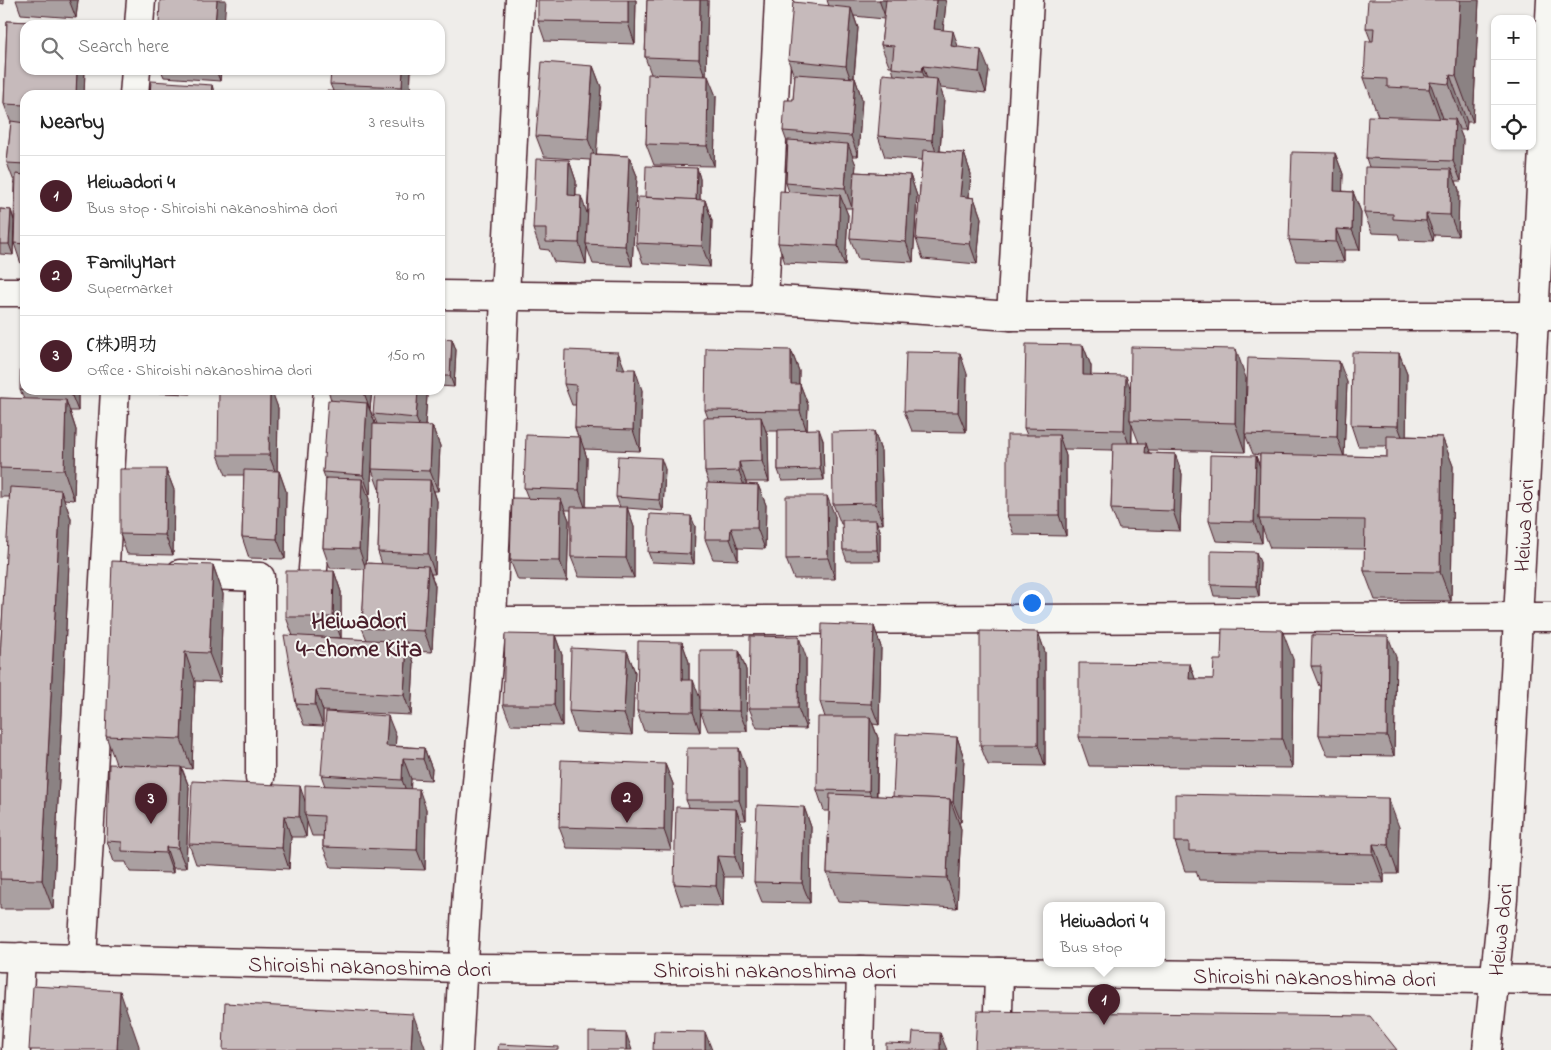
<!DOCTYPE html>
<meta charset="utf-8">
<style>
:root{--surface:#fff;--page:#f2f2f2;--text:#222;--muted:#767676;--line:#e0e0e0;--accent:#4a1f2b}
body{margin:0;font-family:"Indie Flower","Klee One",sans-serif;background:var(--page);color:var(--text)}
.controls{position:absolute;right:15px;top:15px;display:grid;overflow:hidden;border-radius:10px;box-shadow:0 1px 4px #0004}
.controls button{width:45px;height:45px;display:grid;place-items:center;padding:0;border:0;border-bottom:1px solid var(--line);background:var(--surface);color:var(--text);font:25px sans-serif}
.you{position:absolute;left:1031px;top:602px;width:18px;height:18px;margin:-12px;border:4px solid #fff;border-radius:50%;background:#1a73e8;box-shadow:0 0 0 8px #1a73e833}
.badge{display:grid;place-items:center;width:32px;height:32px;border-radius:50%;background:var(--accent);color:#fff;font-size:16px;font-weight:700}
.pin{position:absolute;translate:-50% -41px;filter:drop-shadow(0 1px 2px #0008)}
.pin::after{content:'';position:absolute;top:26px;width:18px;height:15px;background:inherit;clip-path:polygon(0 0,100% 0,50% 100%)}
.popup{position:absolute;left:1043px;top:902px;width:122px;height:65px;box-sizing:border-box;display:grid;place-content:center;border-radius:10px;background:var(--surface);filter:drop-shadow(0 1px 4px #0005);font-size:16px;white-space:nowrap;color:var(--muted)}
.popup b{font-size:19px;color:var(--text)}
.popup::after{content:'';position:absolute;left:50%;top:100%;margin-left:-10px;border:10px solid transparent;border-top-color:var(--surface)}
.list{margin:0;padding:0;list-style:none}
h2{display:flex;justify-content:space-between;align-items:center;height:65px;margin:0;padding:0 20px;font-size:21px}
h2 small{font-size:16px;font-weight:400;color:var(--muted)}
.list li{display:grid;grid-template-columns:32px 1fr auto;gap:15px;align-items:center;box-sizing:border-box;height:80px;padding:0 20px;border-top:1px solid var(--line)}
.list b{display:block;font-size:19px;white-space:nowrap}
.list p{margin:0;font-size:16px;white-space:nowrap;color:var(--muted)}
.list em{font-size:16px;font-style:normal;color:var(--muted)}
.icon{flex:none;width:28px;height:28px;fill:none;stroke:currentColor;stroke-width:2;stroke-linecap:round;stroke-linejoin:round}
.map{position:relative;flex:none;width:1551px;height:1050px;overflow:hidden}
.search{position:absolute;background:var(--surface);box-shadow:0 1px 4px #0004;left:20px;top:20px;width:425px;height:55px;display:flex;align-items:center;gap:12px;box-sizing:border-box;padding:0 18px;border-radius:15px;color:var(--muted);font-size:19px}
.panel{position:absolute;background:var(--surface);box-shadow:0 1px 4px #0004;left:20px;top:90px;width:425px;height:305px;border-radius:15px}
.map>svg:first-child{display:block}
.lines{fill:none;stroke-linecap:round;stroke-linejoin:round}
.minor-casing{stroke:#4a1f2b;stroke-width:31}
.minor{stroke:#f6f6f2;stroke-width:28}
.wall{fill:#aaa0a1;stroke:#4a1f2b;fill-rule:evenodd}
.shaded-wall{fill:#8b8283;stroke:#4a1f2b}
.building{fill:#c6babb;stroke:#4a1f2b}
.labels{text-anchor:middle;stroke-width:4;stroke-linejoin:round;paint-order:stroke}
.street-label{font-size:22px;fill:#4a1f2b;stroke:#f6f6f2}
.neighbourhood-label{font-size:24px;font-weight:bold;fill:#4a1f2b;stroke:#f6f6f2}
</style>
<div class="map">
<svg width="1551" height="1050" viewBox="0 0 1551 1050">
<rect width="100%" height="100%" fill="#efedea"/>
<filter id="ink" filterUnits="userSpaceOnUse"><feTurbulence type="fractalNoise" baseFrequency=".02" numOctaves="2"/><feDisplacementMap in="SourceGraphic" scale="10" xChannelSelector="R" yChannelSelector="G"/><feConvolveMatrix kernelMatrix="1 2 1 2 8 2 1 2 1" color-interpolation-filters="sRGB"/></filter>
<g filter="url(#ink)">
<g class="lines">
<defs>
<g id="minor">
<polyline points="139,25 141,0"/>
<polyline points="134,95 136,70"/>
<polyline points="0,292 25,292"/>
<polyline points="440,295 764,299 1011,316 1551,316"/>
<polyline points="764,299 779,0"/>
<polyline points="1011,316 1029,0"/>
<polyline points="313,569 328,390"/>
<polyline points="180,574 260,577 260,778"/>
<polyline points="492,621 1551,617"/>
<path id="s1" d="M0 957 463 968 861 970 1551 980"/>
<polyline points="82,959 115,390"/>
<polyline points="16,1050 21,957"/>
<polyline points="458,1050 467,890 492,621 505,295 520,0"/>
<polyline points="859,1050 861,970"/>
<polyline points="997,1050 999,972"/>
<path id="s2" d="M1487 1050 1503 899 1551 0"/>
</g>
</defs>
<use href="#minor" class="minor-casing"/>
<use href="#minor" class="minor"/>
</g>
<g class="wall">
<polygon points="0,0 4,0 4,4 0,3"/>
<polygon points="16,0 78,0 76,18 21,14"/>
<polygon points="636,0 635,44 545,41 538,21"/>
<polygon points="647,0 708,0 706,76 716,96 714,166 654,165 646,144 651,74 645,57"/>
<polygon points="827,0 945,0 946,3 943,30 959,47 989,70 986,93 940,88 944,99 940,151 964,153 971,174 969,197 974,198 981,218 977,264 923,259 916,239 922,160 885,157 878,136 894,75 892,68 892,66 889,66 881,45 884,19 854,16 858,28 854,78 855,78 862,99 858,156 852,156 856,165 855,172 910,175 917,196 913,262 858,259 850,238 852,208 845,208 848,215 845,266 785,263 778,243 789,192 786,183 788,145 783,131 793,100 795,78 788,60 829,6"/>
<polygon points="1479,0 1473,122 1467,122 1466,130 1459,130 1463,139 1461,181 1456,181 1459,190 1458,236 1434,235 1433,241 1400,240 1398,234 1372,233 1364,213 1369,167 1366,158 1378,116 1364,78 1371,41 1366,28"/>
<polygon points="7,21 79,24 79,25 25,25 25,70 85,70 84,95 25,95 25,264 21,264 14,243 14,232 13,255 0,254 0,209 11,210 14,220 15,184 7,163 11,123 4,104"/>
<polygon points="593,66 601,87 596,154 629,156 637,176 632,266 593,264 587,247 586,264 554,262 549,250 540,249 533,229 569,160 576,181 576,196 587,214 590,160 544,157 536,136"/>
<polygon points="161,70 221,70 220,81 164,77"/>
<polygon points="411,70 410,95 326,95 333,91 330,84"/>
<polygon points="1335,153 1343,174 1342,191 1353,192 1361,212 1360,250 1344,250 1344,262 1296,261 1289,240"/>
<polygon points="697,168 700,179 700,200 705,200 712,221 710,267 643,263 636,243 645,197"/>
<polygon points="440,338 452,339 456,350 454,387 440,386"/>
<path d="M1083 345 1091 366V375L1131 390 1246 378V424L1347 382 1344 456 1387 457V446H1358L1351 425 1399 353 1407 373 1406 436 1442 437 1453 466 1451 601 1375 600 1364 571 1365 549 1270 548 1262 527V543L1216 541 1209 521 1256 456 1260 468V455L1253 454 1245 434V452L1148 450 1149 453 1175 454 1182 474 1180 531 1119 529 1111 509 1113 450 1064 449 1066 456V536L1014 535 1007 515 1027 435 1024 428ZM1132 425 1139 443H1132Z"/>
<polygon points="791,350 799,371 799,384 800,384 808,405 807,429 823,440 824,480 782,481 778,470 778,431 766,431 768,437 769,482 746,482 746,484 758,485 766,505 765,549 738,548 738,560 713,559 705,539 709,483 705,472 708,418 705,410"/>
<polygon points="618,352 624,369 642,390 640,451 584,449 587,458 586,507 620,507 616,497 665,469 663,511 627,508 634,527 634,578 579,577 571,557 571,510 565,510 569,520 567,581 518,580 510,560 528,498 524,488 578,437 575,428 576,405 572,405 564,384"/>
<polygon points="967,374 966,432 912,431 904,411"/>
<polygon points="20,390 78,390 78,411 70,411 76,430 74,500 64,499 71,519 53,909 0,909 0,657 10,497 0,497 0,398 24,399"/>
<polygon points="136,390 190,390 190,394 136,392"/>
<polygon points="273,390 273,395 278,408 277,471 279,471 286,491 285,559 249,558 242,537 244,475 226,475 218,455"/>
<path d="M328 390H372L370 409 375 424H377L373 414 427 396 425 426H432L440 446 438 491H434L437 501 435 574H431L435 586 432 652 410 651 414 663 411 715 323 711V726L304 725 296 704 293 636 286 617 334 571 341 592V638L316 637 367 640 362 628 365 569 330 568 323 548 326 480 323 472 331 400ZM372 470 379 489H380L378 552 382 564 366 563 369 499 368 495H370Z"/>
<polygon points="874,431 881,451 883,524 878,524 880,530 880,561 847,561 843,550 843,524 841,524 833,504"/>
<polygon points="166,469 174,490 173,555 127,554 120,534"/>
<polygon points="835,516 835,579 794,579 786,559"/>
<polygon points="695,526 694,564 652,562 648,552"/>
<polygon points="1260,562 1259,597 1214,596 1211,585"/>
<polygon points="213,565 223,594 220,682 195,681 192,769 182,768 189,787 186,868 173,868 173,873 130,872 126,862 114,862 107,841 116,764 106,736"/>
<polygon points="874,626 881,647 879,725 873,724 878,738 877,796 893,797 957,737 964,758 961,822 959,822 961,829 957,908 838,902 827,873 829,811 824,811 817,790 825,717 820,702"/>
<polygon points="1038,632 1045,652 1045,766 988,765 980,745"/>
<polygon points="555,635 562,655 562,726 511,725 503,705"/>
<polygon points="682,642 689,662 689,680 700,699 739,650 746,670 747,731 708,731 700,711 700,732 644,731 637,711"/>
<polygon points="627,651 635,672 632,735 576,732 569,711"/>
<polygon points="806,657 806,729 757,728 749,708"/>
<polygon points="1396,657 1394,756 1327,755 1319,735 1320,686 1319,686 1311,666"/>
<polygon points="1293,659 1292,768 1089,766 1079,737 1190,664 1195,679 1213,679"/>
<polygon points="396,736 395,746 424,748 432,769 431,780 411,779 410,788 426,809 425,870 331,867 323,847 323,836 312,836 307,822 306,837 291,837 289,869 196,864 189,844 305,800 325,786 321,775"/>
<polygon points="665,764 673,784 671,850 567,848 559,827"/>
<polygon points="746,768 746,820 740,820 743,829 742,877 724,877 723,906 681,905 674,884 689,807 686,800"/>
<polygon points="804,807 811,827 810,903 762,902 754,882"/>
<polygon points="1399,827 1398,874 1384,874 1384,883 1199,880 1196,871 1185,871 1175,842"/>
</g>
<g class="shaded-wall">
<polygon points="69,0 78,0 76,18"/>
<polygon points="217,0 226,0 224,25 215,25"/>
<polygon points="628,0 636,0 635,44 628,23"/>
<polygon points="700,0 708,0 706,79 699,59"/>
<polygon points="879,0 887,0 886,19"/>
<polygon points="937,0 945,0 946,3 941,50 934,29"/>
<polygon points="1460,0 1479,0 1473,122 1456,76"/>
<polygon points="851,8 858,28 853,86 846,66"/>
<polygon points="953,31 960,52 951,46"/>
<polygon points="981,50 989,70 986,93 979,72"/>
<polygon points="593,66 601,87 596,160 588,139"/>
<polygon points="923,66 930,87 930,91 922,71"/>
<polygon points="77,70 85,70 84,95 76,95"/>
<polygon points="216,70 221,70 220,81"/>
<polygon points="403,70 411,70 410,95 405,95 402,87"/>
<polygon points="1450,75 1467,122 1466,130 1449,84"/>
<polygon points="708,76 716,96 714,166 707,146"/>
<polygon points="855,78 862,99 858,156 851,136"/>
<polygon points="937,79 944,99 939,161 932,140"/>
<polygon points="1430,82 1447,129 1446,136 1429,89"/>
<polygon points="212,85 215,95 211,95"/>
<polygon points="1455,119 1463,139 1461,181 1453,161"/>
<polygon points="848,144 856,165 852,208 845,188"/>
<polygon points="964,153 971,174 967,217 960,196"/>
<polygon points="1335,153 1343,174 1342,212 1334,191"/>
<polygon points="629,156 637,176 632,266 625,246"/>
<polygon points="569,160 576,181 575,216 568,195"/>
<polygon points="697,168 700,179 700,214 696,203"/>
<polygon points="1451,169 1459,190 1458,236 1450,215"/>
<polygon points="910,175 917,196 913,262 906,242"/>
<polygon points="1353,192 1361,212 1360,250 1352,230"/>
<polygon points="840,195 848,215 845,266 838,246"/>
<polygon points="581,196 588,216 586,244 587,247 586,264 579,243"/>
<polygon points="974,198 981,218 977,264 970,244"/>
<polygon points="705,200 712,221 710,267 702,246"/>
<polygon points="11,210 14,221 13,255 9,244"/>
<polygon points="1426,214 1434,235 1433,241 1426,221"/>
<polygon points="1336,229 1344,250 1344,262 1336,242"/>
<polygon points="452,339 456,350 454,387 450,376"/>
<polygon points="1083,345 1091,366 1090,396 1083,375"/>
<polygon points="1236,349 1246,378 1245,452 1235,423"/>
<polygon points="791,350 799,371 798,404 791,384"/>
<polygon points="618,352 626,372 617,369"/>
<polygon points="960,353 967,374 966,432 958,412"/>
<polygon points="1399,353 1407,373 1406,447 1398,426"/>
<polygon points="1339,361 1347,382 1344,457 1337,437"/>
<polygon points="635,369 642,390 640,451 633,430"/>
<polygon points="1126,376 1133,396 1130,420 1132,425 1131,451 1124,430"/>
<polygon points="800,384 808,405 807,432 800,411"/>
<polygon points="70,390 78,390 78,411 70,391"/>
<polygon points="270,390 273,390 273,394 278,408 277,476 269,455"/>
<polygon points="363,390 372,390 370,409"/>
<polygon points="418,390 425,390 427,396 424,438 416,418"/>
<polygon points="66,400 76,430 74,500 64,470"/>
<polygon points="367,403 375,423 370,495 363,475"/>
<polygon points="761,417 768,437 769,482 762,461"/>
<polygon points="432,426 440,446 438,491 430,471"/>
<polygon points="819,429 823,440 824,480 820,469"/>
<polygon points="874,431 881,451 883,524 875,503"/>
<polygon points="1059,435 1066,456 1066,536 1059,515"/>
<polygon points="580,437 587,458 586,510 579,490"/>
<polygon points="1442,437 1453,466 1451,601 1440,572"/>
<polygon points="1146,443 1153,464 1145,453"/>
<polygon points="1175,454 1182,474 1180,531 1173,511"/>
<polygon points="1256,456 1263,476 1259,519 1262,527 1262,543 1254,522"/>
<polygon points="661,458 665,469 663,511 659,500"/>
<polygon points="739,462 746,482 746,492 739,471"/>
<polygon points="166,469 174,490 173,555 165,535"/>
<polygon points="279,471 286,491 285,559 277,539"/>
<polygon points="362,479 369,499 366,569 359,549"/>
<polygon points="430,480 437,501 435,574 428,554"/>
<polygon points="758,485 766,505 765,549 757,528"/>
<polygon points="61,490 71,519 53,909 42,880"/>
<polygon points="827,496 835,516 835,579 828,558"/>
<polygon points="561,499 569,520 567,581 560,561"/>
<polygon points="627,507 634,527 634,578 626,558"/>
<polygon points="691,516 695,526 694,564 690,554"/>
<polygon points="876,520 880,530 880,561 877,550"/>
<polygon points="731,528 738,548 738,560 730,539"/>
<polygon points="1256,552 1260,562 1259,597 1256,586"/>
<polygon points="213,565 223,594 220,682 209,653"/>
<polygon points="428,566 435,586 432,652 424,631"/>
<polygon points="334,571 341,592 341,638 333,617"/>
<polygon points="874,626 881,647 879,725 871,704"/>
<polygon points="1282,630 1293,659 1292,768 1282,739"/>
<polygon points="1038,632 1045,652 1045,766 1038,745"/>
<polygon points="555,635 562,655 562,726 554,705"/>
<polygon points="1388,636 1396,657 1394,756 1387,736"/>
<polygon points="799,637 806,657 806,729 798,708"/>
<polygon points="407,642 414,663 411,715 404,695"/>
<polygon points="682,642 689,662 689,701 682,680"/>
<polygon points="739,650 746,670 747,731 739,711"/>
<polygon points="627,651 635,672 632,735 624,714"/>
<polygon points="185,652 195,681 192,769 181,739"/>
<polygon points="1190,664 1200,693 1189,679"/>
<polygon points="693,680 701,701 700,732 693,712"/>
<polygon points="316,690 323,711 323,726 315,705"/>
<polygon points="388,716 396,736 394,766 386,746"/>
<polygon points="870,717 878,738 876,812 869,791"/>
<polygon points="957,737 964,758 961,822 953,802"/>
<polygon points="424,748 432,769 431,780 423,759"/>
<polygon points="739,748 746,768 746,820 739,800"/>
<polygon points="403,758 411,779 410,801 402,780"/>
<polygon points="665,764 673,784 671,850 664,830"/>
<polygon points="181,767 189,787 186,868 178,848"/>
<polygon points="300,786 307,807 305,815 307,822 306,837 299,817"/>
<polygon points="419,789 426,809 425,870 417,850"/>
<polygon points="1388,798 1399,827 1398,874 1388,845"/>
<polygon points="950,799 961,829 957,908 947,878"/>
<polygon points="804,807 811,827 810,903 802,883"/>
<polygon points="736,809 743,829 742,877 735,857"/>
<polygon points="284,816 291,837 289,869 282,848"/>
<polygon points="1373,844 1384,874 1384,883 1373,854"/>
<polygon points="166,847 173,868 173,873 166,853"/>
<polygon points="717,856 724,877 723,906 716,886"/>
<polygon points="120,991 139,1046 139,1050 117,1050"/>
<polygon points="413,1014 426,1050 411,1050"/>
<polygon points="705,1032 712,1050 705,1050"/>
<polygon points="626,1033 632,1050 626,1050"/>
<polygon points="940,1033 947,1050 940,1050"/>
</g>
<g class="building">
<polygon points="160,0 217,0 215,25 159,25"/>
<polygon points="538,0 628,0 628,23 538,21"/>
<polygon points="647,0 700,0 699,59 645,57"/>
<polygon points="886,0 937,0 934,29 953,31 951,46 981,50 979,72 923,66 922,71 892,68 894,46 881,45"/>
<polygon points="1368,0 1460,0 1456,76 1450,75 1449,84 1430,82 1429,89 1387,87 1387,79 1364,78 1366,41 1373,41 1374,28 1366,28"/>
<polygon points="793,2 851,8 846,66 788,60"/>
<polygon points="7,21 79,24 79,25 25,25 25,70 77,70 76,95 25,95 25,105 4,104"/>
<polygon points="542,62 593,66 588,139 536,136"/>
<polygon points="331,70 403,70 402,87 330,84"/>
<polygon points="648,74 708,76 707,146 646,144"/>
<polygon points="795,74 855,78 851,136 783,131 785,100 793,100"/>
<polygon points="883,74 937,79 932,140 878,136"/>
<polygon points="151,81 212,85 211,95 150,95"/>
<polygon points="326,91 379,94 378,95 326,95"/>
<polygon points="1368,116 1455,119 1453,161 1366,158"/>
<polygon points="11,121 25,123 25,164 7,163"/>
<polygon points="788,140 848,144 845,188 786,183"/>
<polygon points="923,150 964,153 960,196 974,198 970,244 916,239"/>
<polygon points="1292,152 1335,153 1334,191 1353,192 1352,230 1336,229 1336,242 1289,240"/>
<polygon points="591,154 629,156 625,246 586,244"/>
<polygon points="536,159 569,160 568,195 581,196 579,243 546,242 546,229 533,229"/>
<polygon points="646,166 697,168 696,200 645,197"/>
<polygon points="1365,167 1451,169 1450,215 1426,214 1426,221 1393,219 1393,214 1364,213"/>
<polygon points="854,172 910,175 906,242 850,238"/>
<polygon points="16,174 25,175 25,244 14,243"/>
<polygon points="780,191 840,195 838,246 778,243"/>
<polygon points="638,197 705,200 702,246 636,243"/>
<polygon points="0,209 11,210 9,244 0,244"/>
<polygon points="440,338 452,339 450,376 440,376"/>
<polygon points="21,342 25,342 25,390 70,390 70,391 20,390"/>
<polygon points="1026,344 1083,345 1083,375 1126,376 1124,430 1024,428"/>
<polygon points="1131,347 1236,349 1235,423 1130,420"/>
<polygon points="706,348 791,350 791,384 800,384 800,411 705,410"/>
<polygon points="565,350 618,352 617,369 635,369 633,430 575,428 576,385 564,384"/>
<polygon points="906,352 960,353 958,412 904,411"/>
<polygon points="1352,352 1399,353 1398,426 1351,425"/>
<polygon points="1248,358 1339,361 1337,437 1245,434"/>
<polygon points="219,390 270,390 269,455 218,455"/>
<polygon points="375,390 418,390 416,418 373,414"/>
<polygon points="0,398 66,400 64,470 0,468"/>
<polygon points="328,400 367,403 363,475 323,472"/>
<polygon points="761,417 762,461 739,462 739,471 705,472 704,418"/>
<polygon points="373,424 432,426 430,471 372,469"/>
<polygon points="819,429 820,469 778,470 778,430"/>
<polygon points="874,431 875,503 833,504 832,432"/>
<polygon points="526,435 580,437 579,490 524,488"/>
<rect x="1007" y="435" width="52" height="80"/>
<polygon points="1387,436 1442,437 1440,572 1364,571 1365,520 1259,519 1260,454 1387,457"/>
<polygon points="1113,443 1146,443 1145,453 1175,454 1173,511 1111,509"/>
<polygon points="1210,455 1256,456 1254,522 1209,521"/>
<polygon points="618,456 661,458 659,500 616,497"/>
<polygon points="120,469 166,469 165,535 120,534"/>
<polygon points="244,470 279,471 277,539 242,537"/>
<polygon points="326,478 362,479 359,549 323,548"/>
<polygon points="380,479 430,480 428,554 378,552"/>
<polygon points="707,483 758,485 757,528 731,528 730,539 705,539"/>
<polygon points="10,487 61,490 42,880 0,879 0,657"/>
<polygon points="786,496 827,496 828,558 786,559"/>
<polygon points="512,498 561,499 560,561 510,560"/>
<polygon points="571,507 627,507 626,558 571,557"/>
<polygon points="650,514 691,516 690,554 648,552"/>
<polygon points="842,520 876,520 877,550 843,550"/>
<polygon points="1211,551 1256,552 1256,586 1211,585"/>
<polygon points="112,561 213,565 209,653 185,652 181,739 106,736"/>
<polygon points="365,563 428,566 424,631 362,628"/>
<polygon points="286,571 334,571 333,617 286,617"/>
<polygon points="822,624 874,626 871,704 820,702"/>
<polygon points="1222,629 1282,630 1282,739 1079,737 1079,663 1190,664 1189,679 1213,679 1214,660 1221,660"/>
<polygon points="980,631 1038,632 1038,745 980,745"/>
<polygon points="505,634 555,635 554,705 503,705"/>
<polygon points="284,635 407,642 404,695 316,690 315,705 296,704"/>
<polygon points="1312,635 1388,636 1387,736 1319,735 1321,666 1311,666"/>
<polygon points="750,636 799,637 798,708 749,708"/>
<polygon points="638,641 682,642 682,680 693,680 693,712 637,711"/>
<polygon points="571,648 627,651 624,714 569,711"/>
<polygon points="700,650 739,650 739,711 700,710"/>
<polygon points="326,712 388,716 386,746 424,748 423,759 403,758 402,780 321,775"/>
<polygon points="818,717 870,717 869,791 817,790"/>
<polygon points="896,734 957,737 953,802 951,802 950,799 893,797"/>
<polygon points="687,748 739,748 739,800 686,800"/>
<polygon points="561,760 665,764 664,830 559,827"/>
<polygon points="109,764 181,767 178,848 166,847 166,853 122,851 122,842 107,841"/>
<polygon points="192,781 300,786 299,817 284,816 282,848 189,844"/>
<polygon points="305,785 419,789 417,850 323,847 324,816 305,815"/>
<polygon points="830,794 950,799 947,878 827,873"/>
<polygon points="1175,794 1388,798 1388,845 1373,844 1373,854 1189,851 1189,842 1175,842"/>
<polygon points="757,805 804,807 802,883 754,882"/>
<polygon points="676,807 736,809 735,857 717,856 716,886 674,884"/>
<polygon points="33,986 120,991 117,1050 29,1050"/>
<polygon points="225,1003 413,1014 411,1050 223,1050"/>
<polygon points="977,1011 1370,1016 1397,1050 975,1050"/>
<polygon points="654,1031 705,1032 705,1050 653,1050"/>
<polygon points="589,1032 626,1033 626,1050 589,1050"/>
<polygon points="913,1032 940,1033 940,1050 886,1050 886,1043 912,1044"/>
<polygon points="499,1044 558,1047 558,1050 498,1050"/>
</g>
</g>
<g class="labels">
<g class="street-label">
<text dy="8" stroke="none"><textPath href="#s2" startOffset="526">Heiwa dori</textPath></text>
<text dy="8" stroke="none"><textPath href="#s2" startOffset="121">Heiwa dori</textPath></text>
<text dy="8" stroke="none"><textPath href="#s1" startOffset="370">Shiroishi nakanoshima dori</textPath></text>
<text dy="8" stroke="none"><textPath href="#s1" startOffset="775">Shiroishi nakanoshima dori</textPath></text>
<text dy="8" stroke="none"><textPath href="#s1" startOffset="1315">Shiroishi nakanoshima dori</textPath></text>
</g>
<g class="neighbourhood-label">
<text x="359" y="628">Heiwadori<tspan x="359" dy="28">4-chome Kita</tspan></text>
</g>
</g>
</svg>
<div class="controls">
<button>+</button>
<button>−</button>
<button><svg class="icon" aria-label="locate" viewBox="0 0 24 24"><circle cx="12" cy="12" r="6"/><path d="M12 2v4M12 18v4M2 12h4M18 12h4"/></svg></button>
</div>
<div class="you"></div>
<div class="pin badge" style="left:1104px;top:1025px">1</div>
<div class="popup"><b>Heiwadori 4</b>Bus stop</div>
<div class="pin badge" style="left:627px;top:823px">2</div>
<div class="pin badge" style="left:151px;top:824px">3</div>
<div class="search"><svg class="icon" aria-label="search" viewBox="0 0 24 24"><circle cx="10" cy="10" r="6"/><path d="M15 15l6 6"/></svg>Search here</div>
<section class="panel">
<h2>Nearby<small>3 results</small></h2>
<ul class="list">
<li><span class="badge">1</span><div><b>Heiwadori 4</b><p>Bus stop · Shiroishi nakanoshima dori</p></div><em>70 m</em></li>
<li><span class="badge">2</span><div><b>FamilyMart</b><p>Supermarket</p></div><em>80 m</em></li>
<li><span class="badge">3</span><div><b>(株)明功</b><p>Office · Shiroishi nakanoshima dori</p></div><em>150 m</em></li>
</ul>
</section>
</div>
